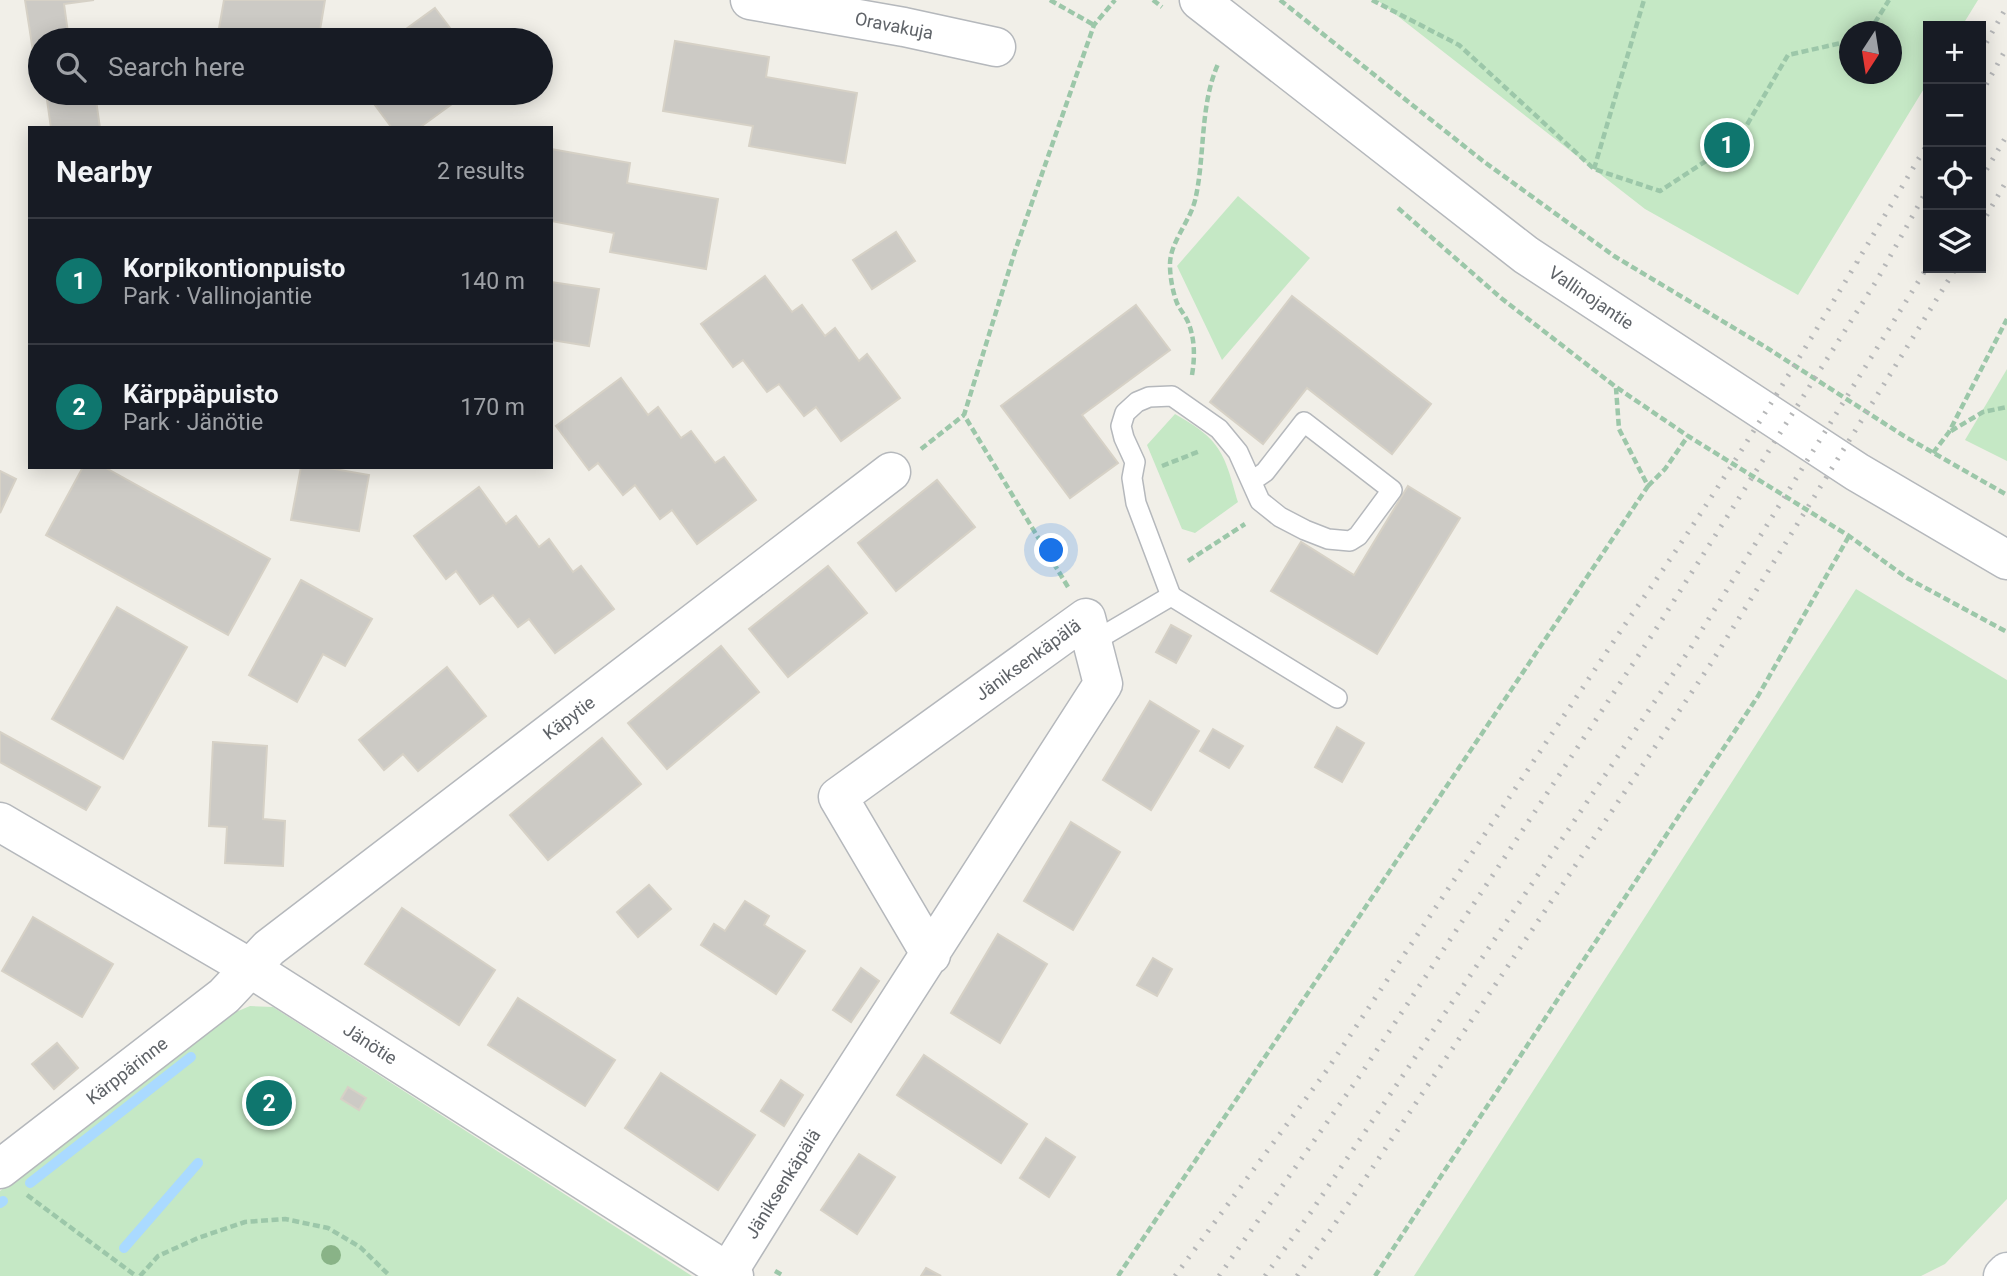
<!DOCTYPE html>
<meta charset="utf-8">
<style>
:root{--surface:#171b24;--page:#20242c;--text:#f1f3f6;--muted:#9ea1a6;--line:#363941;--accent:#0f766e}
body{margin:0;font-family:Roboto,sans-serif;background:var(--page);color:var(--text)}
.controls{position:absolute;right:21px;top:21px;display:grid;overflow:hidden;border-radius:0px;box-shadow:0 4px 18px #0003}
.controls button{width:63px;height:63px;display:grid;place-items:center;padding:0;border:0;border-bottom:2px solid var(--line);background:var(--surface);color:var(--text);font:35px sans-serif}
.compass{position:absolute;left:1839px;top:21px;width:63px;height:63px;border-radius:50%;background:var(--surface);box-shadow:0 4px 18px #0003;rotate:192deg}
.you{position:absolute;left:1052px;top:551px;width:24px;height:24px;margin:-18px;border:5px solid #fff;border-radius:50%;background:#1a73e8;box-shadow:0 0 0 10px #1a73e833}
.badge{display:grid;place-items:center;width:46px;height:46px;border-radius:50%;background:var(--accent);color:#fff;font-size:23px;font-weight:700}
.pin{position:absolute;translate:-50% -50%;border:4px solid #fff;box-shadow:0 2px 7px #0006}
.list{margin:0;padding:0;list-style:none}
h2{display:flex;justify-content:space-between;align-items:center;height:91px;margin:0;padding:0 28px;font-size:30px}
h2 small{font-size:23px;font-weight:400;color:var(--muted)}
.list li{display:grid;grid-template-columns:46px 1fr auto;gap:21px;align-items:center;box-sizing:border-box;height:126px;padding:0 28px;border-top:2px solid var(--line)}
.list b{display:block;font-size:26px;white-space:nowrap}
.list p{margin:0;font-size:23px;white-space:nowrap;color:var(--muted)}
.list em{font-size:23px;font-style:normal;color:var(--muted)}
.icon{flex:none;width:38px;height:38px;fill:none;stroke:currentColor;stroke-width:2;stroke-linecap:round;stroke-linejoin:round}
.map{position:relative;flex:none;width:2007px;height:1276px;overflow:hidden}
.search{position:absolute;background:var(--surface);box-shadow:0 4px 18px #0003;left:28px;top:28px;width:525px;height:77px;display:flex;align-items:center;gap:18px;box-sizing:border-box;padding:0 24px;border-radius:38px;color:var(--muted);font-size:26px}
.panel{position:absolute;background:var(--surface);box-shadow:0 4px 18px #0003;left:28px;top:126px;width:525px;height:343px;border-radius:0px}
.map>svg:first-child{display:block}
.green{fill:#c5e8c5;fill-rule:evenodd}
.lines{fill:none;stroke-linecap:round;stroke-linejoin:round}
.stream{stroke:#aadaff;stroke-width:10}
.building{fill:#cccac5;stroke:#d6d1c6;stroke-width:2}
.service-casing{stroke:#b5b8bc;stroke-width:22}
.minor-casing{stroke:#b5b8bc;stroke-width:41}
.tertiary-casing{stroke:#b5b8bc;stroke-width:41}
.secondary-casing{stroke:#b6babf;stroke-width:41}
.path{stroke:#9cc7a9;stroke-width:4.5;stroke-dasharray:7 3.5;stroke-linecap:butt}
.service{stroke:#fff;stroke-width:19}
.minor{stroke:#fff;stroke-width:38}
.tertiary{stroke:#fff;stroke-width:38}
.secondary{stroke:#fff;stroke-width:38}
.rail{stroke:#b6b7b8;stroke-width:5;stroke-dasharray:2 9;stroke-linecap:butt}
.tree{fill:#89b387}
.labels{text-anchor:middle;stroke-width:7;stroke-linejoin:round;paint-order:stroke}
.street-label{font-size:18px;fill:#5f6368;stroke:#fff}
</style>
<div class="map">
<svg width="2007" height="1276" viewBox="0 0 2007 1276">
<rect width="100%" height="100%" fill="#f1efe8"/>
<g class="green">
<path d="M1377 0H1978L1962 26H1928V82L1798 295 1645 209ZM1850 32H1892V74H1850Z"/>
<polygon points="1238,196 1310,258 1222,360 1177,266"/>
<polygon points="2007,369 2007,461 1965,440"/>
<path d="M1175 414C1221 440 1224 452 1238 502L1195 533 1182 529 1147 445Z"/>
<polygon points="1856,589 2007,680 2007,1199 1945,1264 1921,1276 1414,1276"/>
<polygon points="250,1006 273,1007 692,1276 0,1276 0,1191 231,1014"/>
</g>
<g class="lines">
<g class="stream">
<polyline points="30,1183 191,1057"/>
<polyline points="0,1203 3,1201"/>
<polyline points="124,1248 198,1163"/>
</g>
</g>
<g class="building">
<polygon points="25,0 94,0 64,4 69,40 40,40 40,50 33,51"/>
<polygon points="224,0 325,0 319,36 287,31 285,40 251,40 218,34"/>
<polygon points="435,8 459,40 391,40"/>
<polygon points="675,41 769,57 766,77 857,93 845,163 749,146 753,126 663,111"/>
<polygon points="46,93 95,93 100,128 51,128"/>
<polygon points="366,93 450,93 456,101 419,128 392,128"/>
<polygon points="551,149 630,163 627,183 718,199 706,269 610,252 614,233 551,221"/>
<polygon points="896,232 915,261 872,289 853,260"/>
<polygon points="765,276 792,312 802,305 825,336 835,328 859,361 867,354 900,398 841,441 816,407 804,416 779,384 767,392 743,360 733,367 701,324"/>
<polygon points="551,282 599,289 589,346 551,340"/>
<polygon points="1292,296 1431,404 1392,454 1307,388 1263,444 1210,402"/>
<polygon points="1136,305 1170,350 1082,415 1118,463 1070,498 1001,406"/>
<polygon points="621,378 648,415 658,407 681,438 691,431 715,463 724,457 756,500 697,544 672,510 660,519 635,485 623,495 598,463 589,470 556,426"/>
<polygon points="83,467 104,467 270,559 228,635 46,535"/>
<polygon points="301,467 323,467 369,475 359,531 291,520"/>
<polygon points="0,471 16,479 0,513"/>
<polygon points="937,480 975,527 896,591 858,543"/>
<polygon points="1408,486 1460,518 1377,654 1271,591 1301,542 1354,575"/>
<polygon points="479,487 506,524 516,516 539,547 549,539 573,572 581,566 614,609 555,653 529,619 518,627 493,595 480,604 456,571 446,579 414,536"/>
<polygon points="828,566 867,613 788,677 749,629"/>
<polygon points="301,580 372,619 345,666 323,654 297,702 249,675"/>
<polygon points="117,607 187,647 123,759 52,719"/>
<polygon points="1171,625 1191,636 1176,663 1156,652"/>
<polygon points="721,646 759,692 667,769 628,723"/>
<polygon points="447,667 486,716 418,771 403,754 384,770 359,740"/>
<polygon points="1150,701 1199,731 1151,810 1103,780"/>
<polygon points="1337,727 1364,743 1342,782 1315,767"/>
<polygon points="1213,729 1243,746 1229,768 1200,751"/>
<polygon points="0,732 100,787 86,810 0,762"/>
<polygon points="602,738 641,784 548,860 510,815"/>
<polygon points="213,742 267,746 263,819 285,821 283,866 225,863 227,827 209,826"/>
<polygon points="1071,822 1120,852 1073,930 1024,901"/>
<polygon points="649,885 671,909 638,937 617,912"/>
<polygon points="745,901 769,916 764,925 805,951 776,994 701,945 714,924 725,931"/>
<polygon points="402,908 495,970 459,1025 365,964"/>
<polygon points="33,917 113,964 82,1017 2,971"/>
<polygon points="998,934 1047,964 1000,1043 951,1013"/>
<polygon points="1153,958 1172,969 1157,996 1137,985"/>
<polygon points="861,968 879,981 851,1022 833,1010"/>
<polygon points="518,998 615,1060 585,1106 488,1045"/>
<polygon points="57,1043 78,1068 54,1089 32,1064"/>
<polygon points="924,1055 1027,1124 1001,1163 897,1095"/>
<polygon points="661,1073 755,1135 718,1190 625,1128"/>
<polygon points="781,1080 803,1095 784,1126 761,1111"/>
<polygon points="348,1087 366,1098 359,1110 341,1099"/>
<polygon points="1046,1138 1075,1157 1049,1197 1020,1178"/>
<polygon points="859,1154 895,1177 857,1234 821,1210"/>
<polygon points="926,1268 941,1276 921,1276"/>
</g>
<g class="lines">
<defs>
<g id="service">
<polyline points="1171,596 1136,503 1132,478 1135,462 1124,438 1121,426 1125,413 1137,402 1149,397 1172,396 1219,429 1238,452 1260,501 1280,517 1305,530 1328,539 1350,541 1358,536 1392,490 1304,422 1265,472 1252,481"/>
<polyline points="1091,643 1171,596 1337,698"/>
</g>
<g id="minor">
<polyline points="750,0 904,27 996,47"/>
<polyline points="0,822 250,968 734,1276"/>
<polyline points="0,1169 224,996 269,948 891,472"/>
<polyline points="728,1272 817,1129 1103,684 1086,618 838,797 931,955"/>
</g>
<polyline id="tertiary" points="1199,0 1526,255 1857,472 2007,560"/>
<polyline id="secondary" points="2003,1276 2007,1272"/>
</defs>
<use href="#service" class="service-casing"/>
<use href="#minor" class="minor-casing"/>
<use href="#tertiary" class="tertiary-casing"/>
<use href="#secondary" class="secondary-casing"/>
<g class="path">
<polyline points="1050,0 1094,25"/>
<polyline points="1153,0 1162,7"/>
<polyline points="1280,0 1483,161 1614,256 1764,346 1904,436 2007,495"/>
<polyline points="1372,0 1459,45 1594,169 1660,191 1738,140 1788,55 1850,41"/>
<polyline points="1869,32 1889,0"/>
<polyline points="1594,169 1644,0"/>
<polyline points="1398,208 1501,298 1616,387 1688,436 1849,536 1907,578 2007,632"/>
<path d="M1192 375C1195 357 1195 339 1188 322 1185 315 1180 310 1177 303 1173 293 1170 277 1170 266 1169 242 1192 220 1196 196 1205 153 1200 105 1218 64"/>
<polyline points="1951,431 1983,412 2007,407"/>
<polyline points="921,449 964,415"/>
<polyline points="1933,453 1949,432 2007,319"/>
<polyline points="1162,466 1200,451"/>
<polyline points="1648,486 1665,469 1688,436"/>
<polyline points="1188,561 1245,524"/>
<polyline points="1068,587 964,415 1015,251 1094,25 1115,0"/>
<polyline points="27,1195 136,1276"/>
<polyline points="775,1271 784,1276"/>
<polyline points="140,1276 158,1256 198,1238 245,1222 285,1219 328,1228 360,1247 390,1276"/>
<polyline points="1118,1276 1648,486 1619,429 1616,388"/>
<polyline points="1375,1276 1758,696 1849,536"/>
</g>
<use href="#service" class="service"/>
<use href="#minor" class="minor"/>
<use href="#tertiary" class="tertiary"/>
<use href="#secondary" class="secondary"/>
<g class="rail">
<polyline points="1981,52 2007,6"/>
<polyline points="1981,94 2007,47"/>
<polyline points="1981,179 2007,135"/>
<polyline points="1981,225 2007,180"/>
<path d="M1175 1276 1327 1070 1628 620C1737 466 1832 304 1928 143"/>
<polyline points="1219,1276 1361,1074 1656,629 1877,280 1928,188"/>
<polyline points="1265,1276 1311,1212 1690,649 1928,266"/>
<polyline points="1297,1276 1332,1228 1710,665 1956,268"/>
</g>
</g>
<circle class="tree" cx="331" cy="1255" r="10"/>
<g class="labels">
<g class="street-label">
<text transform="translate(894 26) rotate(11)" y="6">Oravakuja</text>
<text transform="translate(1591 298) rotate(34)" y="6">Vallinojantie</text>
<text transform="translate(1028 660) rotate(-36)" y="6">Jäniksenkäpälä</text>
<text transform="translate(569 718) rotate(-37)" y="6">Käpytie</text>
<text transform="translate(370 1044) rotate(33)" y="6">Jänötie</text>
<text transform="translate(127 1071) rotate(-38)" y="6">Kärppärinne</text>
<text transform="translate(783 1184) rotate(-58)" y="6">Jäniksenkäpälä</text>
</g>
</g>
</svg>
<div class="controls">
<button>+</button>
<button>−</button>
<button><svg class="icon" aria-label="locate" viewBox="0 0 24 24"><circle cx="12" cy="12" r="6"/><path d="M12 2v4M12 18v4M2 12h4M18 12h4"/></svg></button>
<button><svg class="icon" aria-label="layers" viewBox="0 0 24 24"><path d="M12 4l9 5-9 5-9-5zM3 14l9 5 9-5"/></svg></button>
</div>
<svg class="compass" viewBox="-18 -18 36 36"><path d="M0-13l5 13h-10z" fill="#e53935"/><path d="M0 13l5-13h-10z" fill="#9ea1a6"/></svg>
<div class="you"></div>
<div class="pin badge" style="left:1727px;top:145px">1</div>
<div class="pin badge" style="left:269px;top:1103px">2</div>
<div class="search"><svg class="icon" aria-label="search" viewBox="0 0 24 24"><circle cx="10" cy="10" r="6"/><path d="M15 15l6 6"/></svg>Search here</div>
<section class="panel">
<h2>Nearby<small>2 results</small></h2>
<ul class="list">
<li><span class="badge">1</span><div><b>Korpikontionpuisto</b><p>Park · Vallinojantie</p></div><em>140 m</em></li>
<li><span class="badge">2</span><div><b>Kärppäpuisto</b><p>Park · Jänötie</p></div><em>170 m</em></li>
</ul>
</section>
</div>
